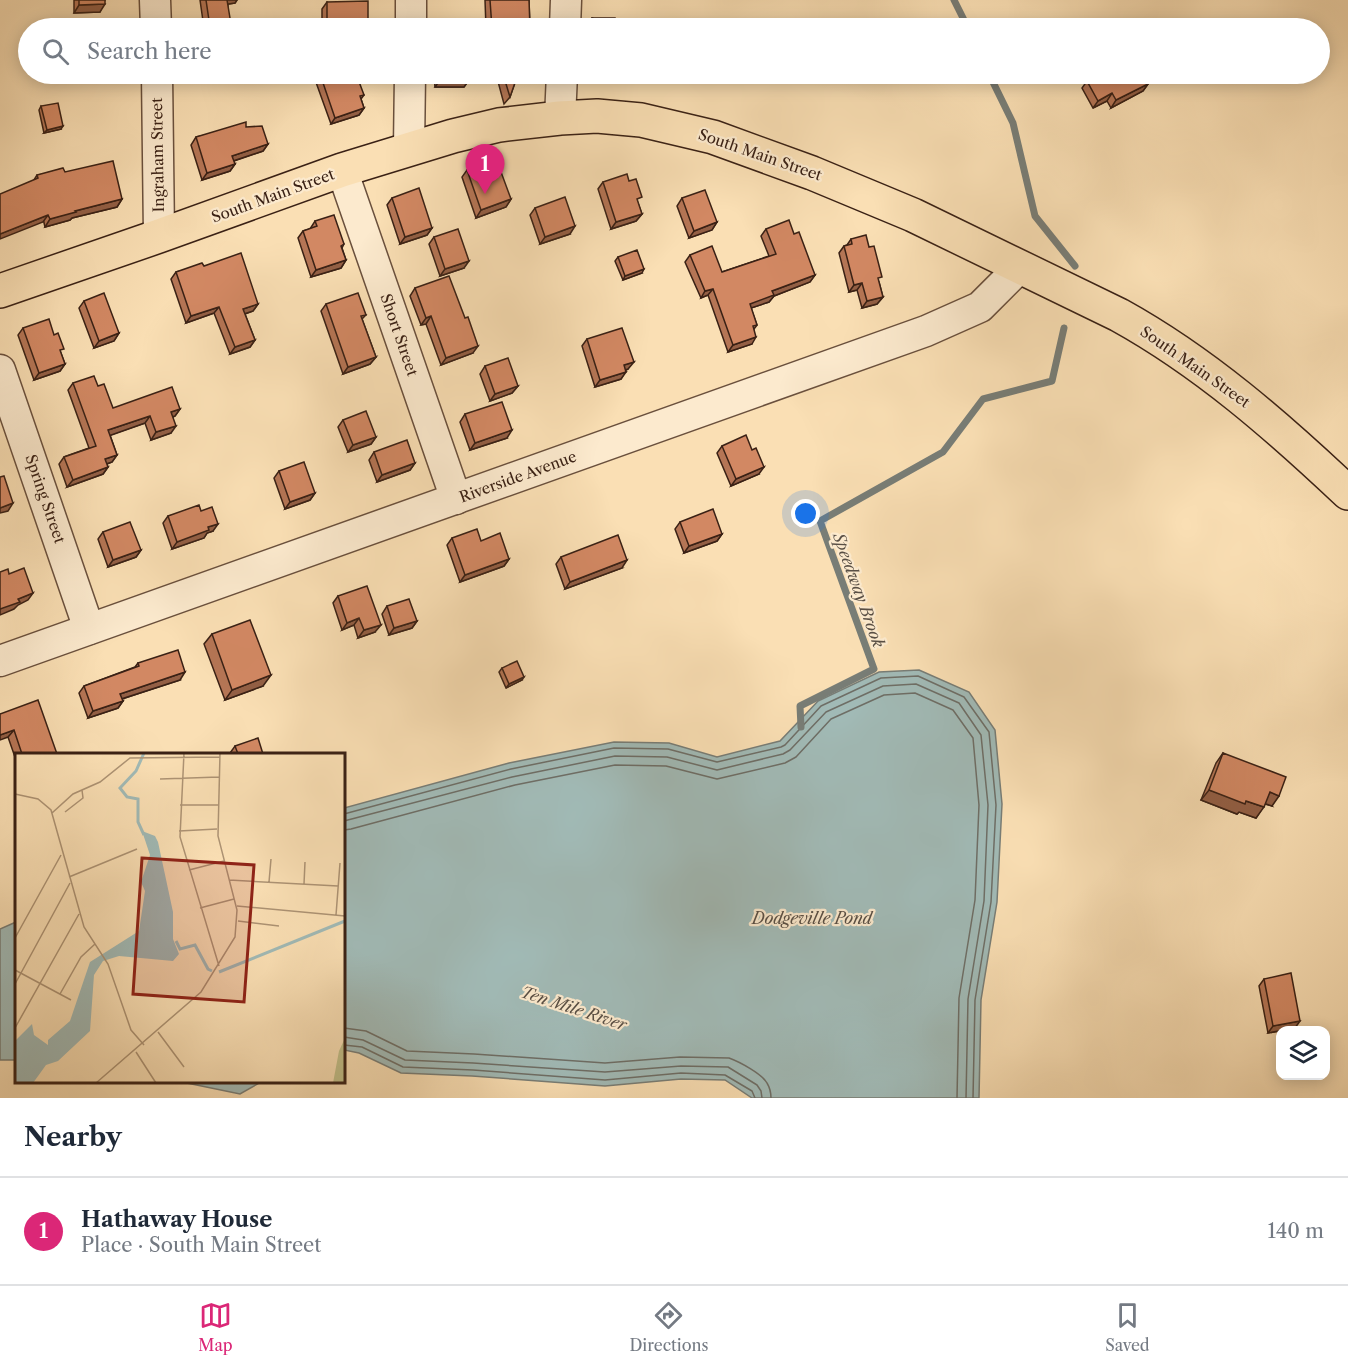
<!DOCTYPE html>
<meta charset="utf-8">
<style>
:root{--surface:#fff;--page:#f6f6f7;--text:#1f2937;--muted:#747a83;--line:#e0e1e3;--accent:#db2777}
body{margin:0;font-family:"Libre Caslon Text",serif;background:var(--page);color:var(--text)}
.controls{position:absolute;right:18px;bottom:18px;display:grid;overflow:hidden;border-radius:12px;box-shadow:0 3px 15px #0003}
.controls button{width:54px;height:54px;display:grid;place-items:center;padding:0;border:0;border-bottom:2px solid var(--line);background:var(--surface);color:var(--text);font:30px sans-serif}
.you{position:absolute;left:806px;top:514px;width:21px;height:21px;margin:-15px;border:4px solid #fff;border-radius:50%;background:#1a73e8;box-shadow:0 0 0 9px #1a73e833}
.badge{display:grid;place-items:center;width:39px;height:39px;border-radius:50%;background:var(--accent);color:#fff;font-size:20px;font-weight:700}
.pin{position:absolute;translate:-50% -50px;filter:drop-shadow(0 2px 3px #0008)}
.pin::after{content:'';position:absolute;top:32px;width:21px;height:18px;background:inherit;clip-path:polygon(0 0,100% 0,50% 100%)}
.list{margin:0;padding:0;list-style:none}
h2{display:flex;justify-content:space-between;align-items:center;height:78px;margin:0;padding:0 24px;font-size:26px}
h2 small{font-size:20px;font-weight:400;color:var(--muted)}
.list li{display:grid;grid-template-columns:39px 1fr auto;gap:18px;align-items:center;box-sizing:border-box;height:108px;padding:0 24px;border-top:2px solid var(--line)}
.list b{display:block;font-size:22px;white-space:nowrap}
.list p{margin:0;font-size:20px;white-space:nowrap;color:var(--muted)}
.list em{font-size:20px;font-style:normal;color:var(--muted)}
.icon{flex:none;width:33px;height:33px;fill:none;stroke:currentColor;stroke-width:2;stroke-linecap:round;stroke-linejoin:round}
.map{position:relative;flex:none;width:1348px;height:1098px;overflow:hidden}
.search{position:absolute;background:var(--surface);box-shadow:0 3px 15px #0003;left:18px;right:18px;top:18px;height:66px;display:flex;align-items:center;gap:15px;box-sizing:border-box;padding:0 21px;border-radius:33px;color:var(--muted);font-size:22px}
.sheet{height:186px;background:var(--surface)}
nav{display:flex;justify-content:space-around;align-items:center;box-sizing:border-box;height:84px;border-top:2px solid var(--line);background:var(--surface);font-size:16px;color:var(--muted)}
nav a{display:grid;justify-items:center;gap:3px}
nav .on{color:var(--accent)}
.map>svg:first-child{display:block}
.water{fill:#a1bab6;stroke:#787d76;stroke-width:1.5}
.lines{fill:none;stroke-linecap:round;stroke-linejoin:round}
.shore{stroke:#6e6e66;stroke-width:1.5}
.stream{stroke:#787d76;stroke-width:7}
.minor-casing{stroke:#6a503d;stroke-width:33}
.major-casing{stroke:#3a2115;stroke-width:36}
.minor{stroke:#fceace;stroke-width:30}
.major{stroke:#fadfb4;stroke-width:33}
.wall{fill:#b57555;stroke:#3a2115;stroke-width:1.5}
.shaded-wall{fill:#935f45;stroke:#3a2115;stroke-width:1.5}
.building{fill:#d28863;stroke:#3a2115;stroke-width:1.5}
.labels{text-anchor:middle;stroke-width:4.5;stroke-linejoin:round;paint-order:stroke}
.street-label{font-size:15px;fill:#3a2115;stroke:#fceace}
.water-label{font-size:16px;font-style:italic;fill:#594f45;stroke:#fceace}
.inset-river{fill:none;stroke:#a1bab6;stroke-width:3}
.inset-road{fill:none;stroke:#ad9374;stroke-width:1.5}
.view{fill:#8f2418;fill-opacity:0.15;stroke:#8f2418;stroke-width:3}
.inset-edge{fill:none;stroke:#3a2115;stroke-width:3}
</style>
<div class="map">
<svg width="1348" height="1098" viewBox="0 0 1348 1098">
<rect width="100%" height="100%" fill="#fadfb4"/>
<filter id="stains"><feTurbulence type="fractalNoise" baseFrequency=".00333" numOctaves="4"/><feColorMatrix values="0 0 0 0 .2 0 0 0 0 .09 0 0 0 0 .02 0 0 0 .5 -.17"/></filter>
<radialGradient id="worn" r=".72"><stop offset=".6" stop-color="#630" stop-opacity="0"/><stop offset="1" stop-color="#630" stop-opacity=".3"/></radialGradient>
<g class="water">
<polygon points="919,670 969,692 995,730 1002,804 997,902 981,1000 979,1098 752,1098 725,1080 681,1079 605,1086 472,1076 401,1073 359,1053 344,1050 344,808 509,763 614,742 669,743 717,757 780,741 818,701 879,672"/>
<polygon points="16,922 16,1060 0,1060 0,929"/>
<polygon points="182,1082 261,1082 240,1094"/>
</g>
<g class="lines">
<g class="shore">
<polyline points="344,814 511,769 614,748 668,749 717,762 781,747 785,745 821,706 881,678 918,676 964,697 989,732 996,805 991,902 975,1000 973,1098"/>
<polyline points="344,821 512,777 615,756 667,757 717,770 783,754 790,750 826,712 883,686 916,684 959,703 981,735 988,805 984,901 968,999 966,1098"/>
<polyline points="344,830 351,829 515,785 615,765 666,766 717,779 785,763 796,757 831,719 884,695 915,693 953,710 973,738 979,805 975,900 959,998 957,1098"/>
<path d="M344 1028 366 1031 407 1051 474 1054 605 1063 680 1057 729 1058C740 1062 762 1074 767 1083 770 1088 771 1093 771 1098"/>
<polyline points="344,1037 363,1040 405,1060 473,1063 605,1072 681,1066 728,1067 757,1085 761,1091 762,1098"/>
<polyline points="344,1045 362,1047 403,1067 473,1070 605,1080 681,1073 725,1075 752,1091 755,1098"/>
</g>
<g class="stream">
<polyline points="954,0 968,28"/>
<polyline points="989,74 1013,123 1035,216 1075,266"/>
<polyline points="801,727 800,706 874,669 820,521 943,452 983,399 1052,381 1064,328"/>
</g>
<defs>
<g id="minor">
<polyline points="155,0 156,28"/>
<polyline points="411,28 411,0"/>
<polyline points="565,28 566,0"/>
<polyline points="157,74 159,236"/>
<polyline points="560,118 562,74"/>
<polyline points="409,148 410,74"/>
<polyline points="342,170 456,499"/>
<polyline points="0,370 89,629"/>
<polyline points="0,661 926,331 980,307 1020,267"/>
</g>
<path id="major" d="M0 291 159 236 342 170 453 136 499 125 560 118 597 116 641 120 713 137 812 173 913 215 1119 315C1204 362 1277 426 1348 493"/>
</defs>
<use href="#minor" class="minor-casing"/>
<use href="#major" class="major-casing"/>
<use href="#minor" class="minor"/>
<use href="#major" class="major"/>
</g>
<g class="wall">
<polygon points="74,0 105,0 100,12 74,13"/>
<polygon points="200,0 237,0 235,3 228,4 227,28 204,28"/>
<polygon points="485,0 529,0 530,28 486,28"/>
<polygon points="327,2 368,28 322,28 322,9"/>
<polygon points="592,18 615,28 587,28 587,25"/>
<polygon points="71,74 103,74 98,83 71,83"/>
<polygon points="313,74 349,74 352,81 364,95 361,99 364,108 359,115 331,124"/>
<polygon points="434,74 469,74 469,80 464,87 435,87"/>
<polygon points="496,74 518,74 510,97 504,104"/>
<polygon points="1095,74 1143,74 1148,84 1143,91 1111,108 1107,101 1093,108 1082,88 1087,81 1095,77 1094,75"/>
<polygon points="41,106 61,129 44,133 39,110"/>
<polygon points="246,127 268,144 263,151 234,161 235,164 230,171 202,180 191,145 196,137"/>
<polygon points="467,170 496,174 511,199 506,207 476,218 462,177"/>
<polygon points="65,172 122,199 117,207 72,218 70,220 45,227 34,180 37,175"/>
<polygon points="629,181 638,203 642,214 636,221 611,229 598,189 603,182"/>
<polygon points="392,198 432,228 427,235 400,244 387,205"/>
<polygon points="682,198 717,222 712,230 689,238 677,206"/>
<polygon points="535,208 570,234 540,244 530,215"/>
<polygon points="315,221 344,244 342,248 346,260 341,268 311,277 298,238 303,231 310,229"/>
<polygon points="766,229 794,234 815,275 810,282 774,296 769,302 751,308 757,325 754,329 752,344 728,352 708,295 701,298 685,262 690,255 722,272 769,256 761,236"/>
<polygon points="434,237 464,268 440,276 429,244"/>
<polygon points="851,239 879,282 883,297 877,304 862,308 857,290 849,292 839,253 844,246 847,245"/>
<polygon points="618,257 642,273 623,280 615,261"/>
<polygon points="204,266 258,304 253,311 245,314 255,340 250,347 230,354 214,313 186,323 171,279 176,272"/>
<polygon points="415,288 473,353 441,365 426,324 421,325 410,296"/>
<polygon points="84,301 119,333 114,341 94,348 79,308"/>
<polygon points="326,304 366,315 362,319 376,357 370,364 343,374 321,311"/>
<polygon points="23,328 54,335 65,364 60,371 34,380 18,335"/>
<polygon points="587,339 628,369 626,370 621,379 595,387 582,346"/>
<polygon points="485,366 518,386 512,393 490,401 480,374"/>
<polygon points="73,383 98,386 113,408 180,409 175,416 173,417 171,433 151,440 145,423 110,435 117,455 112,462 107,464 108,467 103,474 67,487 59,464 64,457 89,448 68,390"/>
<polygon points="465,414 507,438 470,450 460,422"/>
<polygon points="343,420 376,437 371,444 348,452 338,427"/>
<polygon points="722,446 759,474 731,486 717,453"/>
<polygon points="374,452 415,463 410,470 377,482 369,460"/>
<polygon points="279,471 315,493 310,500 285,509 274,478"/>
<polygon points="201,511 213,531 207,533 204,538 172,549 163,523 168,516"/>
<polygon points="680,522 722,534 717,541 684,553 675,529"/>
<polygon points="103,532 141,550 136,557 108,567 98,539"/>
<polygon points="452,538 481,541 509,559 504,566 460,582 447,545"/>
<polygon points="561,557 622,568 565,589 556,564"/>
<polygon points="338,596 375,632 358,638 354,625 342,630 333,603"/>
<polygon points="387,606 417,621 412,628 389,635 382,614"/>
<polygon points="212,634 263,686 225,700 204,644"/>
<polygon points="138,663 180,680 122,699 123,701 118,708 88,718 79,693 84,686 135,667"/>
<polygon points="502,668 522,680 506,688 499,672"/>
<polygon points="0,714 57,754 16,754 16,760"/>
<polygon points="235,746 263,754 230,754 230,753"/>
<polygon points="1223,753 1272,806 1265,804 1256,818 1239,812 1237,814 1201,800 1216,763"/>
<polygon points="1264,979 1295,1028 1268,1033 1259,986"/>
</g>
<g class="shaded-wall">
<polygon points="225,0 237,0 235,3 222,5"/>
<polygon points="105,4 100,12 74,13 79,5"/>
<polygon points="231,24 227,28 209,28 210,27"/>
<polygon points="649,74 709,74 707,76 648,75"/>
<polygon points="77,76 103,76 98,83 71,83"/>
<polygon points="440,80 469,80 464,87 435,87"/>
<polygon points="1148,84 1143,91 1111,108 1116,100"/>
<polygon points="1112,93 1107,101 1093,108 1098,101"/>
<polygon points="364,108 359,115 331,124 335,118"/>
<polygon points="63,126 61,129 44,133 47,130"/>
<polygon points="268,144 263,151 227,163 232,156"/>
<polygon points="235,164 230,171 202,180 207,173"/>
<polygon points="122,199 117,207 72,218 70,220 45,227 50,219 75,211"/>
<polygon points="511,199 506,207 476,218 481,210"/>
<polygon points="642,214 636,221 611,229 616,222"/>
<polygon points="48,215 43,222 0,239 0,234"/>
<polygon points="717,222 712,230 689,238 694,231"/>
<polygon points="575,226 570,234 540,244 545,237"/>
<polygon points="432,228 427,235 400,244 405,237"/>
<polygon points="346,260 341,268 311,277 316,270"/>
<polygon points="469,261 464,268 440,276 445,269"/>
<polygon points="644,269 642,273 623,280 625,276"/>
<polygon points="815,275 810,282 774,296 769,302 745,310 750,304 772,291"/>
<polygon points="862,283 857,290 849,292 854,285"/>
<polygon points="713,289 708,295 701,298 705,291"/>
<polygon points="883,297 877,304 862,308 867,301"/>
<polygon points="258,304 253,311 238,316 243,309"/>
<polygon points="219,307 214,313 186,323 191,316"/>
<polygon points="431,316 426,324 421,325 426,318"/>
<polygon points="119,333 114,341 94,348 99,341"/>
<polygon points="756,337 752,344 728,352 733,345"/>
<polygon points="255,340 250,347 230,354 235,347"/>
<polygon points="478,346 473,353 441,365 446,358"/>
<polygon points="376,357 370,364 343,374 348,367"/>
<polygon points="634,362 628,369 619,372 624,365"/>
<polygon points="65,364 60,371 34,380 39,373"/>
<polygon points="626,372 621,379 595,387 600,380"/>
<polygon points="518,386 512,393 490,401 495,394"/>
<polygon points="180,409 175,416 166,419 171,412"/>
<polygon points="150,416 145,423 103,438 108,430"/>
<polygon points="176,426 171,433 151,440 156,432"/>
<polygon points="512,430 507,438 470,450 475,443"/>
<polygon points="376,437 371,444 348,452 353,445"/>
<polygon points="117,455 112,462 100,466 105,459"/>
<polygon points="415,463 410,470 377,482 382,475"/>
<polygon points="108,467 103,474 67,487 73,480"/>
<polygon points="764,467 759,474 731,486 736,479"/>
<polygon points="315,493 310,500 285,509 290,502"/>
<polygon points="13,503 8,511 0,513 0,508"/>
<polygon points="218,524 213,531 207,533 204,538 172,549 177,542 208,527"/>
<polygon points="722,534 717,541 684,553 689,546"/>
<polygon points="141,550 136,557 108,567 113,560"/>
<polygon points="509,559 504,566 460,582 465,575"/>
<polygon points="627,560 622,568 565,589 570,582"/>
<polygon points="33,593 28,600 18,605 14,609 0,615 0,609 18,599"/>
<polygon points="359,618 354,625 342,630 347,623"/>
<polygon points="417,621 412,628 389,635 394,628"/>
<polygon points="381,625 375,632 358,638 364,630"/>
<polygon points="185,672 180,680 115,701 120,694"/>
<polygon points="271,675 263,686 225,700 232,690"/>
<polygon points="524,677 522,680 506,688 509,684"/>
<polygon points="123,701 118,708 88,718 93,711"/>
<polygon points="14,730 8,737 0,740 0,735"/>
<polygon points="1209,790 1246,801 1264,807 1256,818 1239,812 1237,814 1201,800"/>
<polygon points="1270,792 1279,796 1272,806 1263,803"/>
<polygon points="1300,1021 1295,1028 1268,1033 1273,1026"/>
</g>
<g class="building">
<polygon points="79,0 105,0 105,4 79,5"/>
<polygon points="206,0 227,0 231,24 210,27"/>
<polygon points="490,0 529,0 530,28 492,28"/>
<polygon points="368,1 368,28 327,28 327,2"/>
<rect x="592" y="18" width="23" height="10"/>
<polygon points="76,74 103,74 103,76 77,76"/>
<polygon points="320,74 349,74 352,81 358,79 364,95 360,96 364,108 335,118"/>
<rect x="440" y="74" width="29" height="6"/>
<polygon points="503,74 518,74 510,97"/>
<polygon points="1101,74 1143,74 1148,84 1116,100 1112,93 1098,101 1087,81"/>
<polygon points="58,103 63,126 47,130 41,106"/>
<polygon points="246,122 246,127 262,126 268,144 232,156 235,164 207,173 196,137"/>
<polygon points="113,161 122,199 75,211 76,212 50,219 48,215 0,234 0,194 38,178 37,175 63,168 65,172"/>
<polygon points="491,161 496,174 501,172 511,199 481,210 467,170"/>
<polygon points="627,174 629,181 636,179 642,197 637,199 642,214 616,222 603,182"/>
<polygon points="419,188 432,228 405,237 392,198"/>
<polygon points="705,190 717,222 694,231 682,198"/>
<polygon points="565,197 575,226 545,237 535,208"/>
<polygon points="334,215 344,244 341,246 346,260 316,270 303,231 317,226 315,221"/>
<polygon points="789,220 794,234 799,232 815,275 772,291 774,295 750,304 757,325 753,326 756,337 733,345 713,289 705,291 690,255 712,246 722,272 776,254 766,229"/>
<polygon points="458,229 469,261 445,269 434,237"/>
<polygon points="866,235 869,247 874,246 882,277 878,278 883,297 867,301 862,283 854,285 844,246 852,244 851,239"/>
<polygon points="637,250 644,269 625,276 618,257"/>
<polygon points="241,253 258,304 243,309 255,340 235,347 219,307 191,316 176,272 202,263 204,266"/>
<polygon points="449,276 465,318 468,317 478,346 446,358 431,316 426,318 415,288"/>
<polygon points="104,293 119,333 99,341 84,301"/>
<polygon points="358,293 366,315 361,316 376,357 348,367 326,304"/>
<polygon points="49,319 54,335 58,333 64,349 60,350 65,364 39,373 23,328"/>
<polygon points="622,328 634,362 624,365 626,372 600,380 587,339"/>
<polygon points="508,358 518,386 495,394 485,366"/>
<polygon points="94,376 98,386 104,384 113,408 172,387 180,409 171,412 176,426 156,432 150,416 108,430 117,455 105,459 108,467 73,480 64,457 96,446 73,383"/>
<polygon points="502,402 512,430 475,443 465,414"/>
<polygon points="366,411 376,437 353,445 343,420"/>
<polygon points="746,435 752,450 756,448 764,467 736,479 722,446"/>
<polygon points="407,440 415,463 382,475 374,452"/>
<polygon points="304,462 315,493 290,502 279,471"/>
<polygon points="4,476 13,503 0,508 0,477"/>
<polygon points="199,505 201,511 212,507 218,524 208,527 209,530 177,542 168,516"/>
<polygon points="713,509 722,534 689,546 680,522"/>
<polygon points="130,522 141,550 113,560 103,532"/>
<polygon points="477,529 481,541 500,533 509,559 465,575 452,538"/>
<polygon points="618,535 627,560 570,582 561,557"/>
<polygon points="24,568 33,593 18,599 20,602 0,609 0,572 8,569 9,574"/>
<polygon points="367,586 381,625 364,630 359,618 347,623 338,596"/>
<polygon points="409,599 417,621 394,628 387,606"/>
<polygon points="250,620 271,675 232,690 212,634"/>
<polygon points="178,650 185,672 120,694 123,701 93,711 84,686 139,666 138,663"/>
<polygon points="517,661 524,677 509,684 502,668"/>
<polygon points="38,700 57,754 22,754 14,730 0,735 0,714"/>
<polygon points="258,738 263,754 238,754 235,746"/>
<polygon points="1223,753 1286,777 1279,796 1270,792 1264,807 1246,801 1245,804 1209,790"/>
<polygon points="1291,973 1300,1021 1273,1026 1264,979"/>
</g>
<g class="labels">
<g class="street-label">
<text transform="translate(158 155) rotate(-91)" y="5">Ingraham Street</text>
<text transform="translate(760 155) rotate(19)" y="5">South Main Street</text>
<text transform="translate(273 196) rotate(-20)" y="5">South Main Street</text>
<text transform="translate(399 335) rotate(71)" y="5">Short Street</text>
<text transform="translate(1195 367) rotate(35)" y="5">South Main Street</text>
<text transform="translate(518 477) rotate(-20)" y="5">Riverside Avenue</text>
<text transform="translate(45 499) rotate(71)" y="5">Spring Street</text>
</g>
<g class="water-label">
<text transform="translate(859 590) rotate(70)" y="6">Speedway Brook</text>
<text x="812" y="924">Dodgeville Pond</text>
<text transform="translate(574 1008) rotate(18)" y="6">Ten Mile River</text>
</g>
</g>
<g transform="translate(15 753)">
<rect width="330" height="330" fill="#fadfb4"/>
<path d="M330 285V330H318L324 298Z" fill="#c2c08a"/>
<path d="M127 78 140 83 143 89 158 159V186L164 201 158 208 104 203 88 208 79 222 75 278 43 308 31 312 18 330H0V288L17 271 19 282 33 292V287L55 268 75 209 124 178 130 138 126 129 135 102Z" fill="#a1bab6"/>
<path class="inset-river" d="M129 82 123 69V46L112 44 105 35 121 18 129 0M161 188 165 196 180 192 193 216 197 218M204 219 330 168"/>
<path class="inset-road" d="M169 0 165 84 204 213M145 26 204 24M0 41 23 46 36 57 69 174 93 211 116 277 129 292M165 52H203M50 59 68 45 67 37M37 60 58 41 85 29 115 5 205 4M164 78 202 76M174 117 209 108M54 124 122 96M214 127 323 133M254 129 256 106M289 131 290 109M222 153 330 163M185 155 219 146M321 162 325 110M223 168 264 173M0 185 46 102M0 217 56 247M0 231 55 130M45 241 66 204 80 191M0 275 64 161M143 279 169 314M121 299 141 330M81 330 186 239 220 184 222 157 203 83 205 0"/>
<path class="view" d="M127 105 239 112 229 249 118 241Z"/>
<rect width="330" height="330" class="inset-edge"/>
</g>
<rect width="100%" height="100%" filter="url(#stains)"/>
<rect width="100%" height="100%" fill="url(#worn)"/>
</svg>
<div class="controls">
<button><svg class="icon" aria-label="layers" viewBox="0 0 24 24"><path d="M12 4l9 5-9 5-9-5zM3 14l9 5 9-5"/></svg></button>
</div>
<div class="you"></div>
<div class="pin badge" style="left:485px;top:194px">1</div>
<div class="search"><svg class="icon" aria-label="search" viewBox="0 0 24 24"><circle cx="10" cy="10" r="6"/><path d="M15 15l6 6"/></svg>Search here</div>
</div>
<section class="sheet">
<h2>Nearby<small></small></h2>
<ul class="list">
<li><span class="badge">1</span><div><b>Hathaway House</b><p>Place · South Main Street</p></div><em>140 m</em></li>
</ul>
</section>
<nav>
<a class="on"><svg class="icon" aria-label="map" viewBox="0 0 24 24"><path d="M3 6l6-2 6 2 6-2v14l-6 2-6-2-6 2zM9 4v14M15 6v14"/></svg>Map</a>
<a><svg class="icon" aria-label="directions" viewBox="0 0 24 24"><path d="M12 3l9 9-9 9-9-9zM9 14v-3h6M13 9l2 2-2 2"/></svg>Directions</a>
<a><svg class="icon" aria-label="saved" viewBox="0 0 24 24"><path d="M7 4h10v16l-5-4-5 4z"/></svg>Saved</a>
</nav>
